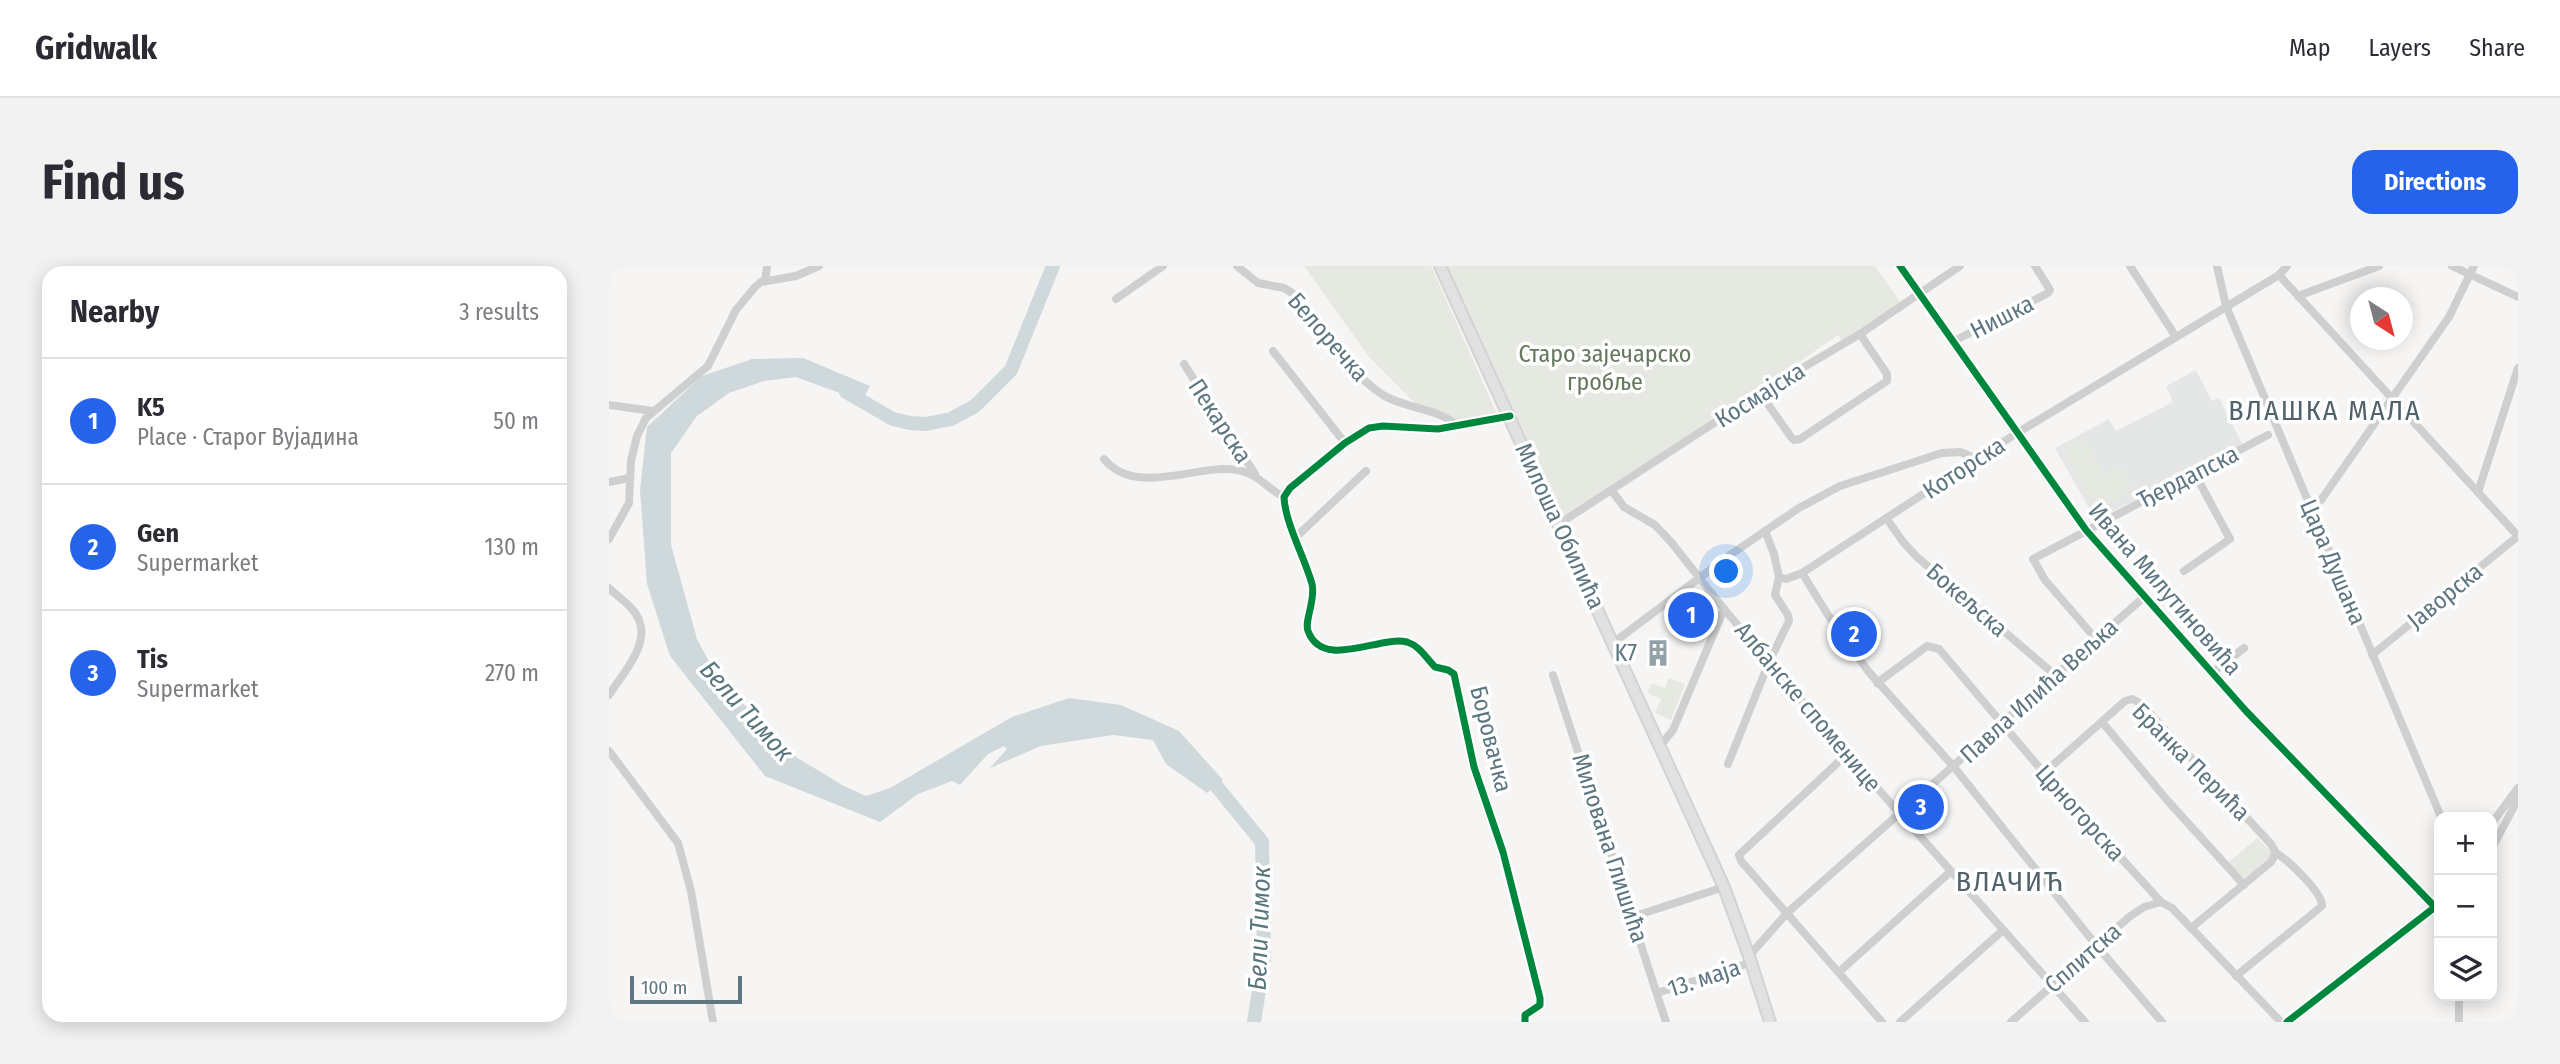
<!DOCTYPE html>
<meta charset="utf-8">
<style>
:root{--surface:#fff;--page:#f2f2f3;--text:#2b2b33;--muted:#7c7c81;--line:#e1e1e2;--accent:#2563eb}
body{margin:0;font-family:"Fira Sans Condensed",sans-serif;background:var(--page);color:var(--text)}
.controls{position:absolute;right:21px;bottom:21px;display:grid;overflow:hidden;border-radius:14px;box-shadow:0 4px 18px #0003}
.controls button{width:63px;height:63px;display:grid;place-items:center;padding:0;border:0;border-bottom:2px solid var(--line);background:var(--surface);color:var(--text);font:35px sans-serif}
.compass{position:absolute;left:1741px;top:21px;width:63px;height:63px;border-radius:50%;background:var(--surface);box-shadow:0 4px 18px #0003;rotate:144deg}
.scale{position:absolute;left:21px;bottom:18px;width:112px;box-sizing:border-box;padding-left:7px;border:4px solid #5e7681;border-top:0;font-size:19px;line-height:24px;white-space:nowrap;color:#5e7681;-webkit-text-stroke:5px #fff;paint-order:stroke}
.you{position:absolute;left:1118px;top:306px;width:24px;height:24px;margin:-18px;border:5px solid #fff;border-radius:50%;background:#1a73e8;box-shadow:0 0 0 10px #1a73e833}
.badge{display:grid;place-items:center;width:46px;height:46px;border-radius:50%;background:var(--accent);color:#fff;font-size:23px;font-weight:700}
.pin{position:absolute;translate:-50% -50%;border:4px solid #fff;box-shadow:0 2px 7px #0006}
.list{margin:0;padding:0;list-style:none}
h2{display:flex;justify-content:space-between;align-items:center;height:91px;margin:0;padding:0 28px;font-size:30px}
h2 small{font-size:23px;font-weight:400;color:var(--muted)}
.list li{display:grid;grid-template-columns:46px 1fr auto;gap:21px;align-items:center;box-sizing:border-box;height:126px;padding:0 28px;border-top:2px solid var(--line)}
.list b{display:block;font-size:26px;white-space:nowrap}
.list p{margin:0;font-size:23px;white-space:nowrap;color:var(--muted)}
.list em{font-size:23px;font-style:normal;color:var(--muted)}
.icon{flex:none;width:38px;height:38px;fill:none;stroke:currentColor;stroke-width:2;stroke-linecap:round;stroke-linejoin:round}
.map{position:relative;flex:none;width:1909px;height:756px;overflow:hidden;border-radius:21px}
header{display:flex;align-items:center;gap:42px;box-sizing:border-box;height:98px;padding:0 35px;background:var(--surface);border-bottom:2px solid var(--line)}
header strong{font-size:33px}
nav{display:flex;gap:38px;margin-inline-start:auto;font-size:24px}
.intro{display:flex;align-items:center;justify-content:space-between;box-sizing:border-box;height:168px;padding:0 42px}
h1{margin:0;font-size:49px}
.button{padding:18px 32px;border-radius:21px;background:var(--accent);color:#fff;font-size:24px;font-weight:700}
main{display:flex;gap:42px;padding:0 42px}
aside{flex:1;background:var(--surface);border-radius:21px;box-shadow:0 4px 18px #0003}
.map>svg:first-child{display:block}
.built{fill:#e5e7e6}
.green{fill:#e6e9e2}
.water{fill:#cfd8db}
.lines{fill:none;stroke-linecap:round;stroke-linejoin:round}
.river{stroke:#cfd8db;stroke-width:14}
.major-casing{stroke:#d2d3d3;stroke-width:14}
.minor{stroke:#cecfcf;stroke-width:8}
.major{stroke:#e1e1e2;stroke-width:10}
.cycleway-casing{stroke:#fff;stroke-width:11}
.cycleway{stroke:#00873e;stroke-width:7}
.labels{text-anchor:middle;stroke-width:7;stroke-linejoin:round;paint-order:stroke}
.street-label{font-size:24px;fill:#5e7681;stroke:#fff}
.park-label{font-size:24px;fill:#66785e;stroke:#fff}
.poi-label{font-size:24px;fill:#5e7681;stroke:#fff;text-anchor:end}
.water-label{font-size:26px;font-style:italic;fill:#59767c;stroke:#fff}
.quarter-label{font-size:28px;letter-spacing:2px;fill:#51626b;stroke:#fff}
</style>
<header>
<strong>Gridwalk</strong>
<nav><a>Map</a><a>Layers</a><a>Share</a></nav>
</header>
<div class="intro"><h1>Find us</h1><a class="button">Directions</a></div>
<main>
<aside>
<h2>Nearby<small>3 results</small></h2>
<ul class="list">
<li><span class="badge">1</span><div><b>K5</b><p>Place · Старог Вујадина</p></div><em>50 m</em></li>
<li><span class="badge">2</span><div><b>Gen</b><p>Supermarket</p></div><em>130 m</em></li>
<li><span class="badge">3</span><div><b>Tis</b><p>Supermarket</p></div><em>270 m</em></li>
</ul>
</aside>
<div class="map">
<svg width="1909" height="756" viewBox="0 0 1909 756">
<rect width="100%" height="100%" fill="#f6f5f4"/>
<polygon class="built" points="1587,104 1603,135 1610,132 1634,179 1487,254 1446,182 1500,153 1507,165 1564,136 1557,120"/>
<g class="green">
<polygon points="695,0 822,0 888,148 851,156 806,137 760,91"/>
<polygon points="838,0 1266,0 1292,37 1233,75 1229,69 1160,117 955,250 951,250"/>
<polygon points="1474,171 1493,208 1512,199 1525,225 1485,246 1452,182"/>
<polygon points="1060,412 1076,418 1062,454 1046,447 1052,433 1038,427 1043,417 1056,422"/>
<polygon points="1648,572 1662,586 1662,590 1639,611 1634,612 1619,597"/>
</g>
<polygon class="water" points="194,92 261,120 252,137 228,126 187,111 155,115 120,127 88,150 62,187 62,279 88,373 105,405 177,485 235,520 257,530 281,522 403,451 460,432 512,439 570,465 614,514 598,527 557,498 544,474 504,469 432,480 381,502 398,483 395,480 379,488 351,519 343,515 309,528 271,556 156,510 61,390 38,318 31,224 38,161 93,110 143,93"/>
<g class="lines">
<g class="river">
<polyline points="237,126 284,153 301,157 317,158 342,153 366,140 402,104 444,0"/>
<polyline points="595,505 653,576 655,693 645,756"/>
</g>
<defs>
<polyline id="major" points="831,0 1115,621 1140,690 1161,756"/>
</defs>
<use href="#major" class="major-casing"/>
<g class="minor">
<path d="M628 0 649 17 675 22 683 27C712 61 736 104 774 129 797 143 829 142 849 160"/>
<polyline points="1291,0 1477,264 1637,445 1826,641 1678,756"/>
<polyline points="1521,0 1567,71"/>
<polyline points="1608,0 1617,40 1832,551"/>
<polyline points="1843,0 1909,31"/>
<polyline points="1670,9 1909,270"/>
<polyline points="156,15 158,0"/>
<polyline points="1689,30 1770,0"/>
<polyline points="507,33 554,0"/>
<polyline points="1345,75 1439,27 1441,24 1426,0"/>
<polyline points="664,85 736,177"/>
<polyline points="575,98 646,208"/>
<polyline points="1151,127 1182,171 1185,174 1191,173 1278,115 1278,108 1251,68"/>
<polyline points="0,139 44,145"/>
<path d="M901 150 829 163 774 160 760 162 736 177 681 222 675 231C676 257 696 292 703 318 707 334 695 355 699 365 714 405 771 369 798 376 811 380 817 392 826 401L839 404 845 408 865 501 894 586 931 732V739L916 749V756"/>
<path d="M495 193C527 232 588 197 629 204 648 207 659 223 675 231"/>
<polyline points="0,216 20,212"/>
<polyline points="1003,225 1015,241 1046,259 1062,276 1115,343 1238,488 1476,756"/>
<polyline points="1869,226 1909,102"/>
<polyline points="1701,244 1712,234 1840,51 1865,0"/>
<polyline points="1277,252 1295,277 1308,291 1446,409"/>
<polyline points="950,258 1151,127 1251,68 1351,0"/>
<polyline points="1156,265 1165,288 1170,311 1177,313 1193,307 1408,167 1670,9 1678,0"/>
<polyline points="687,271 757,205"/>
<polyline points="0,273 20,237 22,195 28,170 37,152 99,100 127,44 146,21 152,16 187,10 210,0"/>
<polyline points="1575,305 1621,273 1586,208"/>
<polyline points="1193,307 1219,349 1259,405 1345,501 1487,679 1553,756"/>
<path d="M0 322C10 332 25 341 30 354 41 379 12 410 0 429"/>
<polyline points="1487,373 1436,314 1424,293 1659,169"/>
<polyline points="1004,377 1121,289 1190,242 1231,220 1333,187 1351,186 1369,193"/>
<polyline points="1763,389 1909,270"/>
<polyline points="1603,407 1635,382"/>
<polyline points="944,409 1057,756"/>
<polyline points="1268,417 1318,380 1330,383 1435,507 1552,636 1563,642 1672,756"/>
<polyline points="1493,456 1558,534 1635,619"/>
<polyline points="1051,480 1064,464 1115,343"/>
<polyline points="0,485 69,577 82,625 104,756"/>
<polyline points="1238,488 1130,589 1132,595 1273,756"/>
<polyline points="1119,498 1160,396 1180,355 1179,349 1166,329 1170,311"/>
<polyline points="1435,507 1516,435 1523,433 1531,437 1662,578 1667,587 1662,596 1582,662"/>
<polyline points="1883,557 1909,522"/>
<polyline points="1883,582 1909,533"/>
<polyline points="1830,634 1826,641 1830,645"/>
<polyline points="1023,651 1115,621"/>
<polyline points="1140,690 1178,647 1535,331"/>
<polyline points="1230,706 1341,606"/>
<path d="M1627 710 1713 640C1714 627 1679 594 1667 587"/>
<polyline points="1048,727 1143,696"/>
<polyline points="1291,756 1393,665"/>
<polyline points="1402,756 1520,651 1535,641 1552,636"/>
<polyline points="1850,756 1850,730"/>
</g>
<use href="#major" class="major"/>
<defs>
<g id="cycleway">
<polyline points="1291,0 1477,264 1637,445 1826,641 1678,756"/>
<path d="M901 150 829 163 774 160 760 162 736 177 681 222 675 231C676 257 696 292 703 318 707 334 695 355 699 365 714 405 771 369 798 376 811 380 817 392 826 401L839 404 845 408 865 501 894 586 931 732V739L916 749V756"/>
</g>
</defs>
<use href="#cycleway" class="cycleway-casing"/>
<use href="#cycleway" class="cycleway"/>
</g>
<defs>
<symbol id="building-bare" viewBox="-9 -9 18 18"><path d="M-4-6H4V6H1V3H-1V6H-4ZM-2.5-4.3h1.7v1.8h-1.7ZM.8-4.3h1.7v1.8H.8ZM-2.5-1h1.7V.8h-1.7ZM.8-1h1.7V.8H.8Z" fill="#93a2a9" stroke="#fff" stroke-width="2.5" paint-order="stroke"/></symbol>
</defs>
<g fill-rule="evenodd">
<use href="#building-bare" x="1030" y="368" width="38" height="38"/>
</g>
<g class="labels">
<g class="street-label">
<text transform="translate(1393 51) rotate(-27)" y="8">Нишка</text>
<text transform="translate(719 71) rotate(49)" y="8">Белоречка</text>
<text transform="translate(1151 129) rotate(-32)" y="8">Космајска</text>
<text transform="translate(611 155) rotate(57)" y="8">Пекарска</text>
<text transform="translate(1355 202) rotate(-33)" y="8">Которска</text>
<text transform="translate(1579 211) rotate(-27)" y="8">Ђердапска</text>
<text transform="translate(951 260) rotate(65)" y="8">Милоша Обилића</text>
<text transform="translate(1724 296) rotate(67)" y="8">Цара Душана</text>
<text transform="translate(1556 323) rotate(49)" y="8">Ивана Милутиновића</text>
<text transform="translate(1836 330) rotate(-39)" y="8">Јаворска</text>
<text transform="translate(1358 334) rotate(41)" y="8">Бокељска</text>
<text transform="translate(1430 425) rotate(-42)" y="8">Павла Илића Вељка</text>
<text transform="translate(1199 441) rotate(50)" y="8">Албанске споменице</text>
<text transform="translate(882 473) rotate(76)" y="8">Боровачка</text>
<text transform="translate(1582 496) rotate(45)" y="8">Бранка Перића</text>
<text transform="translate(1471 547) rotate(48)" y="8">Црногорска</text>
<text transform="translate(1001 582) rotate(72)" y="8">Милована Глишића</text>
<text transform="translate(1474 692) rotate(-41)" y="8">Сплитска</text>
<text transform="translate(1095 712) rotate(-18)" y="8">13. маја</text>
</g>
<g class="park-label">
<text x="996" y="96">Старо зајечарско<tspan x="996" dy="28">гробље</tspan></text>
</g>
<g class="poi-label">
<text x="1028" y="395">K7</text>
</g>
<g class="water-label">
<text transform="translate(138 445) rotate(48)" y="9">Бели Тимок</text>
<text transform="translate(650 662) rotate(-88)" y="9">Бели Тимок</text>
</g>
<g class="quarter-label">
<text x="1716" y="154">ВЛАШКА МАЛА</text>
<text x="1401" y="625">ВЛАЧИЋ</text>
</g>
</g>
</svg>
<div class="controls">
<button>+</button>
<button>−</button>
<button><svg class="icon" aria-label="layers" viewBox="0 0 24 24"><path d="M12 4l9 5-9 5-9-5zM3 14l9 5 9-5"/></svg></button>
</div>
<svg class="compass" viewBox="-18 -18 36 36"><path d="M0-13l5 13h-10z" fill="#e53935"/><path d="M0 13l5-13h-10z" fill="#7c7c81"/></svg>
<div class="scale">100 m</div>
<div class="you"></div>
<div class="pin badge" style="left:1082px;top:349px">1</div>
<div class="pin badge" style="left:1245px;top:368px">2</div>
<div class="pin badge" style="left:1312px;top:541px">3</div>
</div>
</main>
